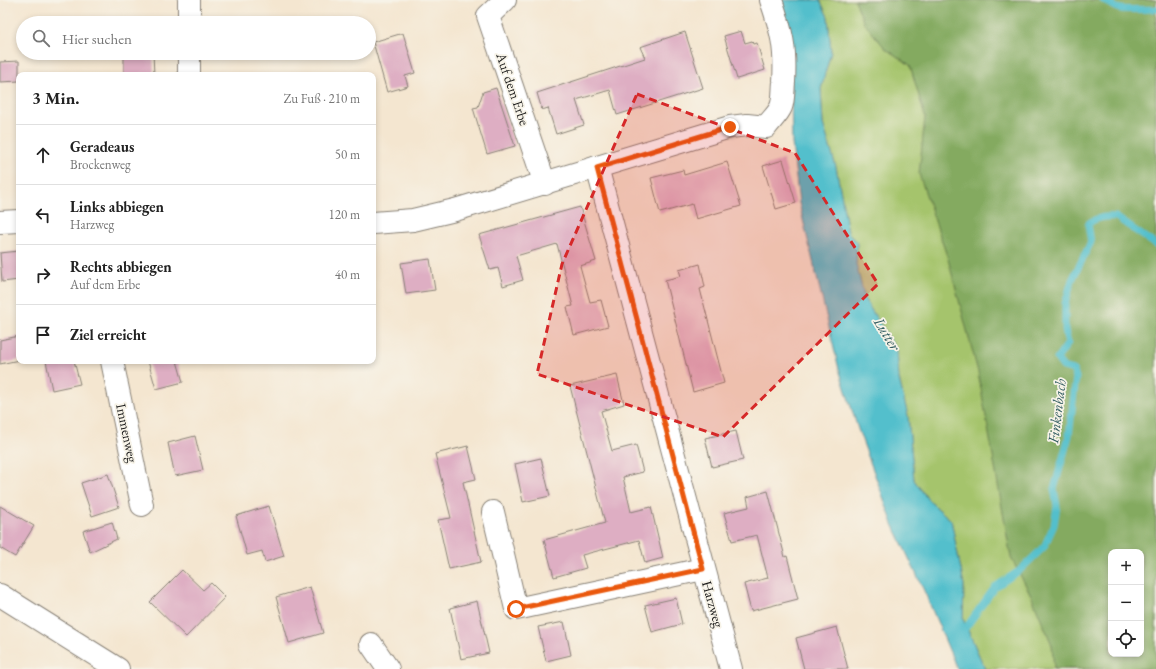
<!DOCTYPE html>
<html lang="de">
<meta charset="utf-8">
<style>
:root{--surface:#fff;--page:#f2f2f2;--text:#222;--muted:#767676;--line:#e0e0e0}
body{margin:0;font-family:"EB Garamond",serif;background:var(--page);color:var(--text)}
.controls{position:absolute;right:12px;bottom:12px;display:grid;overflow:hidden;border-radius:8px;box-shadow:0 2px 6px #0003}
.controls button{width:36px;height:36px;display:grid;place-items:center;padding:0;border:0;border-bottom:1px solid var(--line);background:var(--surface);color:var(--text);font:20px sans-serif}
.stop{position:absolute;width:12px;height:12px;margin:-9px;border:3px solid #ea580c;border-radius:50%;background:#fff}
.stop.end{background:#ea580c;border-color:#fff;box-shadow:0 1px 4px #0008}
.list{margin:0;padding:0;list-style:none}
h2{display:flex;justify-content:space-between;align-items:center;height:52px;margin:0;padding:0 16px;font-size:17px}
h2 small{font-size:13px;font-weight:400;color:var(--muted)}
.list li{display:grid;grid-template-columns:26px 1fr auto;gap:12px;align-items:center;box-sizing:border-box;height:60px;padding:0 16px;border-top:1px solid var(--line)}
.list b{display:block;font-size:15px;white-space:nowrap}
.list p{margin:0;font-size:13px;white-space:nowrap;color:var(--muted)}
.list em{font-size:13px;font-style:normal;color:var(--muted)}
.icon{flex:none;width:22px;height:22px;fill:none;stroke:currentColor;stroke-width:2;stroke-linecap:round;stroke-linejoin:round}
.map{position:relative;flex:none;width:1156px;height:669px;overflow:hidden}
.search{position:absolute;background:var(--surface);box-shadow:0 2px 6px #0003;left:16px;top:16px;width:360px;height:44px;display:flex;align-items:center;gap:10px;box-sizing:border-box;padding:0 14px;border-radius:22px;color:var(--muted);font-size:15px}
.panel{position:absolute;background:var(--surface);box-shadow:0 2px 6px #0003;left:16px;top:72px;width:360px;height:292px;border-radius:8px}
.map>svg:first-child{display:block}
.green{fill:#a5c46c;stroke:#607044;fill-rule:evenodd}
.forest{fill:#84aa60;stroke:#50633e;fill-rule:evenodd}
.water{fill:#52bfcc;stroke:#376e74}
.lines{fill:none;stroke-linecap:round;stroke-linejoin:round}
.stream{stroke:#52bfcc;stroke-width:7}
.building{fill:#deaec3}
.minor-casing{stroke:#888176;stroke-width:24}
.major-casing{stroke:#888176;stroke-width:24}
.minor{stroke:#fff;stroke-width:22}
.major{stroke:#fff;stroke-width:22}
.route{stroke:#ea580c;stroke-width:5}
.marked{fill:#d62828;fill-opacity:0.2;stroke:#d62828;stroke-width:3;stroke-dasharray:8 5;stroke-linejoin:round}
.labels{text-anchor:middle;stroke-width:3.5;stroke-linejoin:round;paint-order:stroke}
.street-label{font-size:14px;fill:#1c1c1c;stroke:#f7f3e8}
.water-label{font-size:15px;font-style:italic;fill:#325d62;stroke:#f7f3e8}
</style>
<div class="map">
<svg width="1156" height="669" viewBox="0 0 1156 669">
<rect width="100%" height="100%" fill="#f7f3e8"/>
<filter id="ink" filterUnits="userSpaceOnUse"><feTurbulence type="fractalNoise" baseFrequency=".025" numOctaves="2"/><feDisplacementMap in="SourceGraphic" scale="8" xChannelSelector="R" yChannelSelector="G"/><feConvolveMatrix kernelMatrix="1 2 1 2 8 2 1 2 1" color-interpolation-filters="sRGB"/></filter>
<filter id="wash" filterUnits="userSpaceOnUse"><feTurbulence type="fractalNoise" baseFrequency=".012" numOctaves="4" result="noise"/><feDisplacementMap in="SourceGraphic" scale="16" xChannelSelector="R" yChannelSelector="G"/><feGaussianBlur stdDeviation="0.9" result="paint"/><feColorMatrix in="noise" values="0 0 0 0 0 0 0 0 0 0 0 0 0 0 0 0 0 1.4 0 .05"/><feComposite in="paint" operator="in"/></filter>
<g filter="url(#wash)">
<rect width="100%" height="100%" fill="#f4e6d0"/>
<path class="green" d="M820 0H1156V669H985L963 619 964 585 951 520 929 501 914 480 908 416 899 379 897 351 865 300 856 264 857 244 848 232 836 167 823 124 821 89 831 52 828 17ZM1111 552H1141V654H1111Z"/>
<path class="forest" d="M855 0H1156V669H1054L1052 645 1031 595 1011 558 978 372 948 259 919 174 925 117 910 65 886 49 864 23ZM1111 552H1141V654H1111Z"/>
<polygon class="water" points="778,0 820,0 828,17 831,52 821,89 823,124 836,167 848,232 857,243 856,264 865,300 897,351 899,379 908,416 914,480 929,501 951,520 964,585 963,619 985,669 957,669 926,595 893,524 858,429 839,369 799,203 792,143 791,91"/>
<g class="lines">
<g class="stream">
<path d="M1103 0C1109 2 1113 6 1117 8 1123 11 1148 9 1156 9"/>
<path d="M962 633 995 587 1019 571 1044 547 1054 525 1057 506 1054 489 1069 436 1076 377 1073 370 1063 367 1057 359 1068 343 1065 330V304L1072 280 1091 242 1088 224C1096 217 1105 216 1116 217L1156 245"/>
</g>
</g>
<g id="blocks">
<g class="building">
<polygon points="741,31 745,43 752,41 753,44 757,43 765,70 737,79 724,36"/>
<polygon points="685,32 703,88 617,115 610,90 576,100 584,125 556,134 548,108 542,110 537,93 645,58 640,47"/>
<polygon points="403,33 415,73 405,76 408,86 387,92 373,42"/>
<polygon points="124,53 153,53 154,75 124,75"/>
<polygon points="19,61 19,81 0,82 0,62"/>
<polygon points="496,88 515,146 487,154 473,108 478,107 483,92"/>
<polygon points="783,160 796,203 776,209 763,166"/>
<polygon points="727,162 741,206 696,219 692,204 660,213 651,178 683,170 684,175"/>
<polygon points="580,207 596,261 580,266 590,302 601,300 608,326 574,335 567,307 573,306 557,244 516,256 523,280 503,286 498,268 490,270 479,235"/>
<polygon points="19,251 19,280 2,282 0,253"/>
<polygon points="430,259 435,290 406,294 401,263"/>
<polygon points="700,264 705,287 700,289 724,383 693,392 665,280 681,276 679,270"/>
<polygon points="19,336 19,360 0,364 0,340"/>
<polygon points="46,361 74,361 80,384 52,390"/>
<polygon points="148,361 177,361 183,382 156,389"/>
<polygon points="617,375 624,404 601,411 612,451 636,445 643,472 623,477 631,512 651,507 663,558 645,563 639,540 582,555 586,568 554,577 544,540 605,523 570,386"/>
<polygon points="736,431 743,460 712,467 705,438"/>
<polygon points="195,436 203,470 175,476 168,443"/>
<polygon points="468,446 476,479 463,482 481,562 449,569 438,520 451,518 435,454"/>
<polygon points="541,458 550,496 523,502 515,464"/>
<polygon points="108,474 119,507 92,516 81,483"/>
<polygon points="768,491 785,557 787,556 798,599 751,611 744,584 768,578 757,535 732,541 724,513 749,507 747,497"/>
<polygon points="0,506 34,526 15,557 0,548"/>
<polygon points="269,506 284,556 265,562 262,551 247,555 236,516"/>
<polygon points="112,522 117,539 90,552 83,531"/>
<polygon points="182,570 203,590 211,583 225,597 186,637 150,602"/>
<polygon points="310,587 323,633 289,643 276,597"/>
<polygon points="676,598 682,624 652,632 645,605"/>
<polygon points="477,601 489,653 461,659 450,608"/>
<polygon points="564,622 571,655 546,661 538,627"/>
<polygon points="837,627 848,669 804,669 796,638"/>
</g>
</g>
</g>
<g filter="url(#ink)">
<use href="#blocks" fill-opacity="0" stroke="#888176" stroke-width="1"/>
<g class="lines">
<defs>
<g id="minor">
<polyline points="189,0 189,23"/>
<polyline points="505,0 488,16 545,184"/>
<polyline points="189,53 189,75"/>
<polyline points="597,167 731,669"/>
<polyline points="0,222 19,221"/>
<path d="M373 223 413 220 455 210 730 127 747 125 766 127C771 120 778 114 781 107 784 99 783 90 784 82 786 48 782 32 771 0"/>
<polyline points="112,361 142,505"/>
<polyline points="493,512 516,609 703,569"/>
<polyline points="371,644 388,669"/>
</g>
<polyline id="major" points="0,595 118,669"/>
</defs>
<use href="#minor" class="minor-casing"/>
<use href="#major" class="major-casing"/>
<use href="#minor" class="minor"/>
<use href="#major" class="major"/>
</g>
</g>
<g class="lines" filter="url(#ink)">
<polyline class="route" points="516,609 703,569 597,168 730,127"/>
</g>
<path class="marked" d="M637 94 795 153 878 284 723 437 537 374 562 264Z"/>
<g class="labels">
<g class="street-label">
<text transform="translate(513 89) rotate(71)" y="5">Auf dem Erbe</text>
<text transform="translate(127 433) rotate(78)" y="5">Immenweg</text>
<text transform="translate(713 604) rotate(74)" y="5">Harzweg</text>
</g>
<g class="water-label">
<text transform="translate(887 334) rotate(58)" y="5">Lutter</text>
<text transform="translate(1057 411) rotate(-83)" y="5">Finkenbach</text>
</g>
</g>
</svg>
<div class="controls">
<button>+</button>
<button>−</button>
<button><svg class="icon" aria-label="locate" viewBox="0 0 24 24"><circle cx="12" cy="12" r="6"/><path d="M12 2v4M12 18v4M2 12h4M18 12h4"/></svg></button>
</div>
<div class="stop" style="left:516px;top:609px"></div>
<div class="stop end" style="left:730px;top:127px"></div>
<div class="search"><svg class="icon" aria-label="search" viewBox="0 0 24 24"><circle cx="10" cy="10" r="6"/><path d="M15 15l6 6"/></svg>Hier suchen</div>
<section class="panel">
<h2>3 Min.<small>Zu Fuß · 210 m</small></h2>
<ul class="list">
<li><svg class="icon" aria-label="ahead" viewBox="0 0 24 24"><path d="M12 20V5M6 11l6-6 6 6"/></svg><div><b>Geradeaus</b><p>Brockenweg</p></div><em>50 m</em></li>
<li><svg class="icon" aria-label="left" viewBox="0 0 24 24"><path d="M17 20v-9H6M10 6l-5 5 5 5"/></svg><div><b>Links abbiegen</b><p>Harzweg</p></div><em>120 m</em></li>
<li><svg class="icon" aria-label="right" viewBox="0 0 24 24"><path d="M7 20v-9h11M14 6l5 5-5 5"/></svg><div><b>Rechts abbiegen</b><p>Auf dem Erbe</p></div><em>40 m</em></li>
<li><svg class="icon" aria-label="arrive" viewBox="0 0 24 24"><path d="M6 21V4h12l-3 4 3 4H6"/></svg><div><b>Ziel erreicht</b></div></li>
</ul>
</section>
</div>
